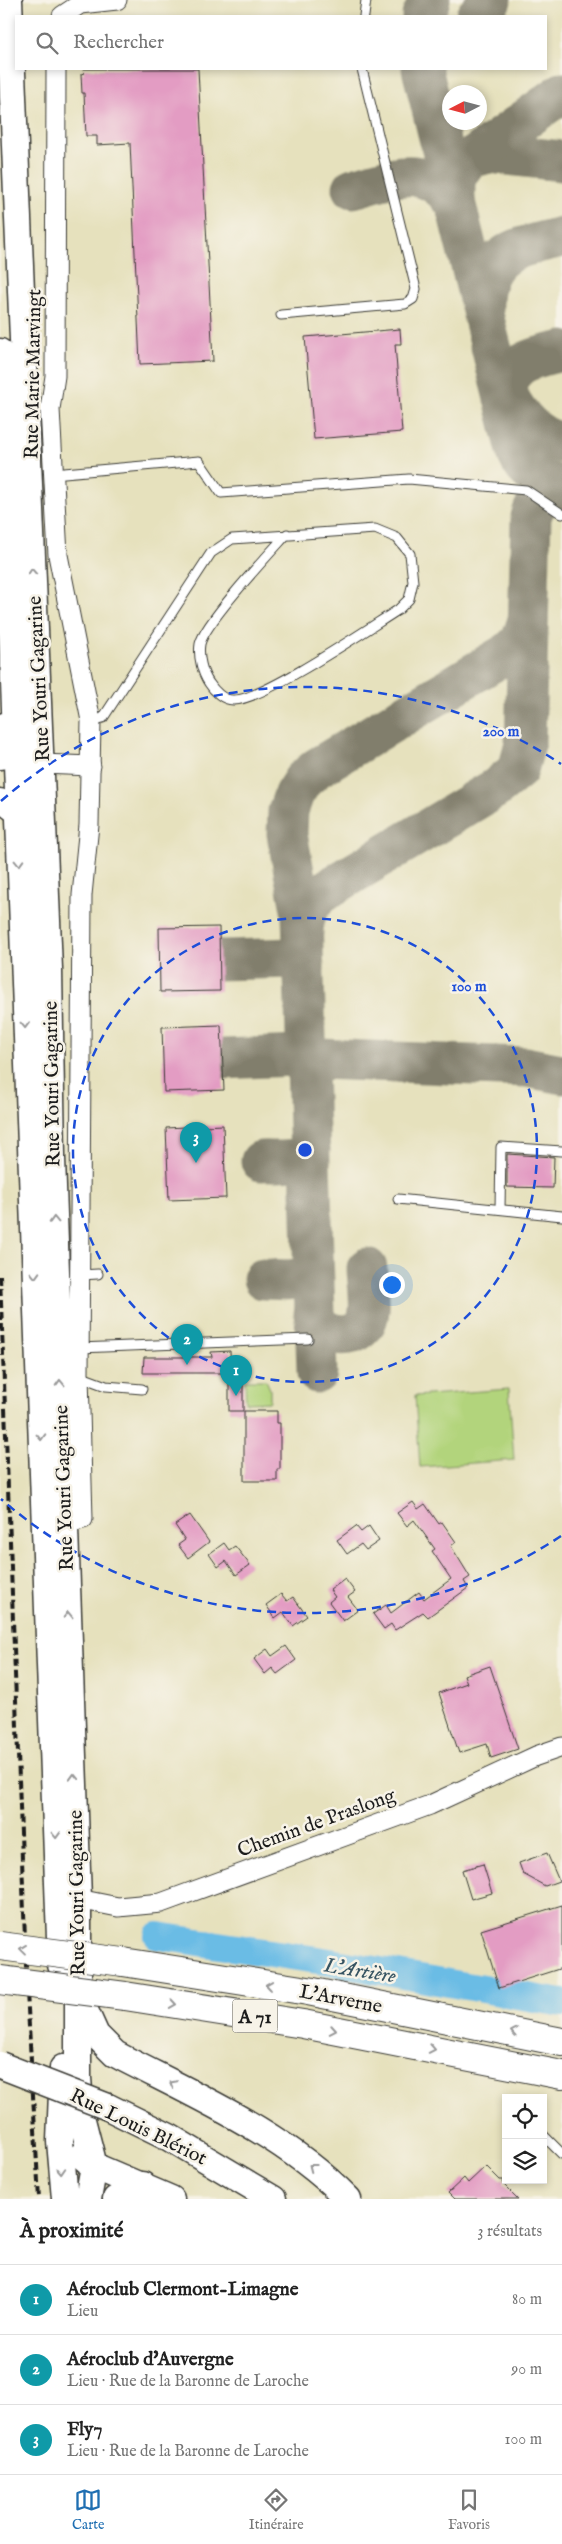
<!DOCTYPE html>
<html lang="fr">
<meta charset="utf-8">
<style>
:root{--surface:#fff;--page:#f2f2f2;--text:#222;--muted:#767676;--line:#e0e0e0;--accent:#1f6fb2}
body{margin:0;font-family:"IM FELL English",serif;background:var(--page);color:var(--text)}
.controls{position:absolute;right:15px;bottom:15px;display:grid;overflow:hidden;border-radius:0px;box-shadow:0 2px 8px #0003}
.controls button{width:45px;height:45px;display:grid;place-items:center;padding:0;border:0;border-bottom:1px solid var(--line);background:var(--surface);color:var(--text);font:25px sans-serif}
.compass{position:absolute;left:442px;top:85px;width:45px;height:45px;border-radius:50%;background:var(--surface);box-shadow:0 2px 8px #0003;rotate:264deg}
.you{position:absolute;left:391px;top:1284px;width:18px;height:18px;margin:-12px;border:4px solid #fff;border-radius:50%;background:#1a73e8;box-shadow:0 0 0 8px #1a73e833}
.badge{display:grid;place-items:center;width:32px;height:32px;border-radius:50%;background:var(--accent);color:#fff;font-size:16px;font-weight:700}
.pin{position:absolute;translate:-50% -41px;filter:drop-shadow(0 1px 2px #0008)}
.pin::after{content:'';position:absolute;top:26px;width:18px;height:15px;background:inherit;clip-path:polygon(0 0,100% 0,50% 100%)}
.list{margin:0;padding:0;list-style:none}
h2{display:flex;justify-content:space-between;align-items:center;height:65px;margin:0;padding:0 20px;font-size:21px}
h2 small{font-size:16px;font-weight:400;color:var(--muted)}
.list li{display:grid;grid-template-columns:32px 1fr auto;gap:15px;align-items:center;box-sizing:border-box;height:70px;padding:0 20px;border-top:1px solid var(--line)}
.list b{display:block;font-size:19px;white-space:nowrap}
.list p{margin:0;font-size:16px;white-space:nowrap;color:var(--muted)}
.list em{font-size:16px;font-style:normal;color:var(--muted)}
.icon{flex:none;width:28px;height:28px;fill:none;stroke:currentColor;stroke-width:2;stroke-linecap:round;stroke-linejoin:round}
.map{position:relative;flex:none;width:562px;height:2199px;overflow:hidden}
.search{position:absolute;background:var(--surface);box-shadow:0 2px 8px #0003;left:15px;right:15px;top:15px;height:55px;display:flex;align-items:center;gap:12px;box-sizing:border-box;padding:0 18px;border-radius:0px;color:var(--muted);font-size:19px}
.sheet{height:275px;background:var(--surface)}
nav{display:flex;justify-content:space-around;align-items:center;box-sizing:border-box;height:70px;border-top:1px solid var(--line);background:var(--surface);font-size:14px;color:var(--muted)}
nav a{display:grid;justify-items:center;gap:2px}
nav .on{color:var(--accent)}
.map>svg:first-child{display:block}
.green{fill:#b2d47c;stroke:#67784c}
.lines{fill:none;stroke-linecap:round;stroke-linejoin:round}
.river{stroke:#6abce5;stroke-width:28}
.taxiway{stroke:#817e6c;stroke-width:41}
.building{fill:#e39cc3}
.service-casing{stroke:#3a3a34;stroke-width:11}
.minor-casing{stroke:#3a3a34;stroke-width:21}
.tertiary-casing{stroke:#3a3a34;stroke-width:25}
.secondary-casing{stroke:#3a3a34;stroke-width:29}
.motorway-casing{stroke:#3a3a34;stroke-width:30}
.service{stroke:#fff;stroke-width:9}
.minor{stroke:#fff;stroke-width:19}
.tertiary{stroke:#fff;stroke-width:22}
.secondary{stroke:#fff;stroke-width:26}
.motorway{stroke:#fff;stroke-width:28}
.rail{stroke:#1c1c1c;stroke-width:4;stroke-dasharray:8 4;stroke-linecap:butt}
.secondary-bridge-casing{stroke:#3a3a34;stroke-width:29;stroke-linecap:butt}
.motorway-bridge-casing{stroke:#3a3a34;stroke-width:30;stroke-linecap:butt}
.secondary-bridge{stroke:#fff;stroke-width:26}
.motorway-bridge{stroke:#fff;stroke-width:28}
.oneway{stroke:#999}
.ring{fill:none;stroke:#1d4ed8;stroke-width:2.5;stroke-dasharray:9 6}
.labels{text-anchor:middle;stroke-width:5;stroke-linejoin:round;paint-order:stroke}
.shield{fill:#f7f3e8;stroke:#5e5c59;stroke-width:1}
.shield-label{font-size:19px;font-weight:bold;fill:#1c1c1c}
.street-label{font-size:20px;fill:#1c1c1c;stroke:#f7f3e8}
.water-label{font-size:21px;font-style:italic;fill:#375462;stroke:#f7f3e8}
.centre{fill:#1d4ed8;stroke:#f7f3e8;stroke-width:2.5}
.ring-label{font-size:15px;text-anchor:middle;font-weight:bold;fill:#1d4ed8;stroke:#f7f3e8;stroke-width:5;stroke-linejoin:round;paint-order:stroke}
</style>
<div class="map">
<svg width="562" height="2199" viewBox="0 0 562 2199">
<rect width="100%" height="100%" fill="#f7f3e8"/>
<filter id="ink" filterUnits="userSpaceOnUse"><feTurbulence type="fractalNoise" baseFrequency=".02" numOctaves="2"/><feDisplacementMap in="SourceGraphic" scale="10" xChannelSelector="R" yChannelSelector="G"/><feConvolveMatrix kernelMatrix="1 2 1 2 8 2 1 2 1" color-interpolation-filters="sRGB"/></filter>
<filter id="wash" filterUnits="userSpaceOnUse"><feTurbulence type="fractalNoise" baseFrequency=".0096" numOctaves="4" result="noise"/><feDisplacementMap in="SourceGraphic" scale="20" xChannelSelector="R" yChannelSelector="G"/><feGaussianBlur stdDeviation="1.12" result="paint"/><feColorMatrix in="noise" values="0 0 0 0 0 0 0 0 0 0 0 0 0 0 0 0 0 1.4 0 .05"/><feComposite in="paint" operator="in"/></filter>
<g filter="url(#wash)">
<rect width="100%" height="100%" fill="#e6e1bd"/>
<g class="green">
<polygon points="245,1380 266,1380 270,1389 270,1402 246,1403"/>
<polygon points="509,1389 514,1460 420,1467 415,1396"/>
</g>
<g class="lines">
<polyline class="river" points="158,1936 324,1961 562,2003"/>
<g class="taxiway">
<polyline points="422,16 430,0"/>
<polyline points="476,16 491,0"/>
<path d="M422 69 518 455C526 475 543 481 562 486"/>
<polyline points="471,158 489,153 562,161"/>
<path d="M353 188C396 176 424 162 455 203"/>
<polyline points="455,203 455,179 464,164 562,93"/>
<path d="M483 311C481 252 515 248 562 237"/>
<path d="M506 393C519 416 535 437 562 443"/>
<path d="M504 397C508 361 531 359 562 351"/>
<path d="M303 932C304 915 309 904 321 893L496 788 518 770 525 744 531 517C536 499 546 494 562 486"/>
<polyline points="219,960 294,958 300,961 304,967"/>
<polyline points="306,1043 311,1054 320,1059 526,1067 562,1074"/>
<polyline points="223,1059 297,1056 303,1053 306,1043"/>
<path d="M261 1161C275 1160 303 1165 310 1149"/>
<path d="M263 1279C277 1279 307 1284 313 1268"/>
<path d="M314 1314C317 1319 318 1324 322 1327 334 1338 358 1338 366 1322 373 1308 367 1284 367 1268"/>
<polyline points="317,1373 302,915 287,834 288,811 294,794 303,780 317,768 509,652 521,641 528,620"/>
</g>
</g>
<g id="blocks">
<g class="building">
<polygon points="83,69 198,69 213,361 140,364 130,143 97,145 97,136 86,136 84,93 82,93 81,74 84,73"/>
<polygon points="400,329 401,344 395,344 402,432 314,439 305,337"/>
<polygon points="219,927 220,991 160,992 159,928"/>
<polygon points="221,1025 224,1090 164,1092 162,1027"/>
<polygon points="223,1125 226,1198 169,1200 166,1128"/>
<polygon points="507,1154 554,1157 553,1188 507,1187"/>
<polygon points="230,1351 231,1373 143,1373 144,1357 212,1357 211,1352"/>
<rect x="229" y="1381" width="14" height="30"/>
<polygon points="244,1411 277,1411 277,1423 280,1423 280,1469 277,1469 277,1481 244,1481"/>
<polygon points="413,1502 418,1509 425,1504 439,1524 442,1522 456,1542 451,1546 470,1577 464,1581 468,1588 428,1617 423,1612 395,1630 391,1624 384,1629 373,1614 386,1605 391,1613 419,1592 424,1599 451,1579 432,1551 435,1549 414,1520 407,1526 397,1513"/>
<polygon points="190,1515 209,1542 188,1558 178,1545 185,1540 175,1525"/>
<polygon points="356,1526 361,1532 369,1526 379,1541 366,1550 361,1544 347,1554 337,1540"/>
<polygon points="224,1543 229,1550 235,1546 250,1565 236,1575 226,1561 218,1567 209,1554"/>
<polygon points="345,1579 355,1592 348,1597 358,1610 343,1621 329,1602 335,1597 330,1590"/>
<polygon points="281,1594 287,1601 293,1597 307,1616 293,1626 283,1612 275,1618 266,1605"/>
<polygon points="286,1646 296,1660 277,1674 272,1668 265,1674 254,1659 267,1649 272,1656"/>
<polygon points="490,1666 518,1749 491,1758 487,1744 459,1753 439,1693 467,1683 464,1675"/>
<polygon points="547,1853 559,1881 545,1886 523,1874 519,1863"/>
<polygon points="483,1864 492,1893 471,1899 462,1870"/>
<polygon points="562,1905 562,1968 499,1988 481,1930"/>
<polygon points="486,2166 500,2180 504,2180 503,2184 518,2199 454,2199 448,2193 464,2178 468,2183"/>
</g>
</g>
</g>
<g filter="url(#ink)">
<use href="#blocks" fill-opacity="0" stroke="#3a3a34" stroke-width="1"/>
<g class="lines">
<defs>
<g id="service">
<polyline points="364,16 366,0"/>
<polyline points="281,315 405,304 413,299 416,289 362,69"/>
<polyline points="53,474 199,461 221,493 409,479 526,490 562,514"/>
<path d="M91 721 103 718 211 553 232 539 375 529 397 538 410 554 413 582 409 599 398 610C369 628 260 702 233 700 223 700 214 691 209 683 202 673 198 656 200 644 205 622 269 554 287 534"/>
<polyline points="398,1199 562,1216"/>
<polyline points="500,1209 501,1147 562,1151"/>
<polyline points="80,1275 98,1274"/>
<polyline points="79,1348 308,1339"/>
<polyline points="79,1376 106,1386 142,1389"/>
<polyline points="543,2135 562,2154"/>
</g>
<g id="minor">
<polyline points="62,16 80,4 117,0"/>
<polyline points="56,69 55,376 50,409 58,555 91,721 89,825 82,895 79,1375 83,1519 65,1524"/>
<polyline points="42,764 91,766"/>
<polyline points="78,1899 118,1907 161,1903 430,1805 536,1756 562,1747"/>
</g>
<g id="tertiary">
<polyline points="0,758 5,751 4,724"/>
<polyline points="0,800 18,814"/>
</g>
<g id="secondary">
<polyline points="9,0 49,969 52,1158 78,1899 78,2078 81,2116 94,2166 88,2199"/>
<polyline points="0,352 13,655 61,1965"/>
<path d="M82 2004 96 2035 115 2054C196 2096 283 2133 348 2199"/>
<polyline points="63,2068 60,2141 65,2199"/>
<polyline points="108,2107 169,2137 273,2199"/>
<polyline points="82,2156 94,2166 171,2199"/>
<polyline points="116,2199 142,2185"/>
</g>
<g id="motorway">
<polyline points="123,1962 308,1991 562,2042"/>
<polyline points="125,1996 303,2024 562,2075"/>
</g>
</defs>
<use href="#service" class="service-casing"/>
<use href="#minor" class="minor-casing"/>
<use href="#tertiary" class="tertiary-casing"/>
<use href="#secondary" class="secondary-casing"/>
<use href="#motorway" class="motorway-casing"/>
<use href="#service" class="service"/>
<use href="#minor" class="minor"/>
<use href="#tertiary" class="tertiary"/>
<use href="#secondary" class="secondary"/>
<use href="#motorway" class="motorway"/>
<polyline class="rail" points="0,1276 27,1992 39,2199"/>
<defs>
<polyline id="secondary-bridge" points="0,2065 108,2107"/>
<g id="motorway-bridge">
<polyline points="0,1946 123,1962"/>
<polyline points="0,1980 125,1996"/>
</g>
</defs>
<use href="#secondary-bridge" class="secondary-bridge-casing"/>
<use href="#motorway-bridge" class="motorway-bridge-casing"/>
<use href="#secondary-bridge" class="secondary-bridge"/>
<use href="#motorway-bridge" class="motorway-bridge"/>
</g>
<defs><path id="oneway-chevron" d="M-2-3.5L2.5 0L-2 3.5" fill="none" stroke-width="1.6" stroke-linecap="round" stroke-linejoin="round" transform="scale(1.25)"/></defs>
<g class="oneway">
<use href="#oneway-chevron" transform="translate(32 572) rotate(-93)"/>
<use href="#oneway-chevron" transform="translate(19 863) rotate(88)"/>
<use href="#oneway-chevron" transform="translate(25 1025) rotate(88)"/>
<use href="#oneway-chevron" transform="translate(54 1220) rotate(-92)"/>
<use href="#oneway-chevron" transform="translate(35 1275) rotate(88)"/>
<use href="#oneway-chevron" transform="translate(60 1383) rotate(-92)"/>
<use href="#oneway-chevron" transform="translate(41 1437) rotate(88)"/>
<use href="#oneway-chevron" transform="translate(68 1615) rotate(-92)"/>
<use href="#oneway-chevron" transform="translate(74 1777) rotate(-92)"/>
<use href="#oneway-chevron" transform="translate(56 1835) rotate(88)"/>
<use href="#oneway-chevron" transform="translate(23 1949) rotate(-173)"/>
<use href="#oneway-chevron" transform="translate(269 1985) rotate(-171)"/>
<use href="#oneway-chevron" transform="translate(173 2004) rotate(9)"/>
<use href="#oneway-chevron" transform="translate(333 2030) rotate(10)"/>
<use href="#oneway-chevron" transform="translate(514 2032) rotate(-169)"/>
<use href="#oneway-chevron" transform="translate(432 2049) rotate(11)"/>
<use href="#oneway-chevron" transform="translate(173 2084) rotate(-152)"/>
<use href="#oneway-chevron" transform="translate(312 2167) rotate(-142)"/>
<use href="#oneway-chevron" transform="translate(61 2171) rotate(87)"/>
</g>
</g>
<g class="ring">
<circle cx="305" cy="1150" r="232"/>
<path d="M561 1536A463 463 0 0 1 1 1499M1 801A463 463 0 0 1 561 764"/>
</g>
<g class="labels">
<rect class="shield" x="232.5" y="1999.5" width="45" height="33" rx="4"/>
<g class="shield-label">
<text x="255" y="2023">A 71</text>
</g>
<g class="street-label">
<text transform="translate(32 374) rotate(-89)" y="7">Rue Marie Marvingt</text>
<text transform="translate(38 679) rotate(-93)" y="7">Rue Youri Gagarine</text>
<text transform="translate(51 1084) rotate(-91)" y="7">Rue Youri Gagarine</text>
<text transform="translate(63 1488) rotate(-92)" y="7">Rue Youri Gagarine</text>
<text transform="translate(316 1822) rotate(-20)" y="7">Chemin de Praslong</text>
<text transform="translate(76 1893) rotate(-91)" y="7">Rue Youri Gagarine</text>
<text transform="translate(341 1998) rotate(11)" y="7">L'Arverne</text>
<text transform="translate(139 2126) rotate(26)" y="7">Rue Louis Blériot</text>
</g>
<g class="water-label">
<text transform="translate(360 1970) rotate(9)" y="7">L'Artière</text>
</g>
</g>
<circle cx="305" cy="1150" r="8" class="centre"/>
<g class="ring-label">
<text x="501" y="736">200 m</text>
<text x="469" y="991">100 m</text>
</g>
</svg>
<div class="controls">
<button><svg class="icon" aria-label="locate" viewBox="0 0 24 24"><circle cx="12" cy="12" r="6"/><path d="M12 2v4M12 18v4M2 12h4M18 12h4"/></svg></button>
<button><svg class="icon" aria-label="layers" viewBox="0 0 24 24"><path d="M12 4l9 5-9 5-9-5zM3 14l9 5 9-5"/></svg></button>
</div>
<svg class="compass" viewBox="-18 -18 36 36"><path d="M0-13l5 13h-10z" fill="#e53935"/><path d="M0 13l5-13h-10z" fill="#767676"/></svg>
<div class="you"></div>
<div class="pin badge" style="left:236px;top:1396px;background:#0f9aa8">1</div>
<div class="pin badge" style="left:187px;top:1365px;background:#0f9aa8">2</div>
<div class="pin badge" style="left:196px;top:1163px;background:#0f9aa8">3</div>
<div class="search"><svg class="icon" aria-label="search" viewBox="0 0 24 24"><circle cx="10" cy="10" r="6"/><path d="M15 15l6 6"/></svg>Rechercher</div>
</div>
<section class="sheet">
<h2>À proximité<small>3 résultats</small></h2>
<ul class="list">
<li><span class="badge" style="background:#0f9aa8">1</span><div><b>Aéroclub Clermont-Limagne</b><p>Lieu</p></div><em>80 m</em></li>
<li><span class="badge" style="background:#0f9aa8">2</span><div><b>Aéroclub d'Auvergne</b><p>Lieu · Rue de la Baronne de Laroche</p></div><em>90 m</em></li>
<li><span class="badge" style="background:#0f9aa8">3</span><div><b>Fly7</b><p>Lieu · Rue de la Baronne de Laroche</p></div><em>100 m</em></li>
</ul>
</section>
<nav>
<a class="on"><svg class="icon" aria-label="map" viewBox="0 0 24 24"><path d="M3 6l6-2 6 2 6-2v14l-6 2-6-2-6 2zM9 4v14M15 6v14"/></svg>Carte</a>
<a><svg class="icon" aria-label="directions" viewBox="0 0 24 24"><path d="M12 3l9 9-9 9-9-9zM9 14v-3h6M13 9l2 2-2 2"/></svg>Itinéraire</a>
<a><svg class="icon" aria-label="saved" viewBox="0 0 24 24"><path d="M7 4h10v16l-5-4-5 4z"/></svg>Favoris</a>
</nav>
